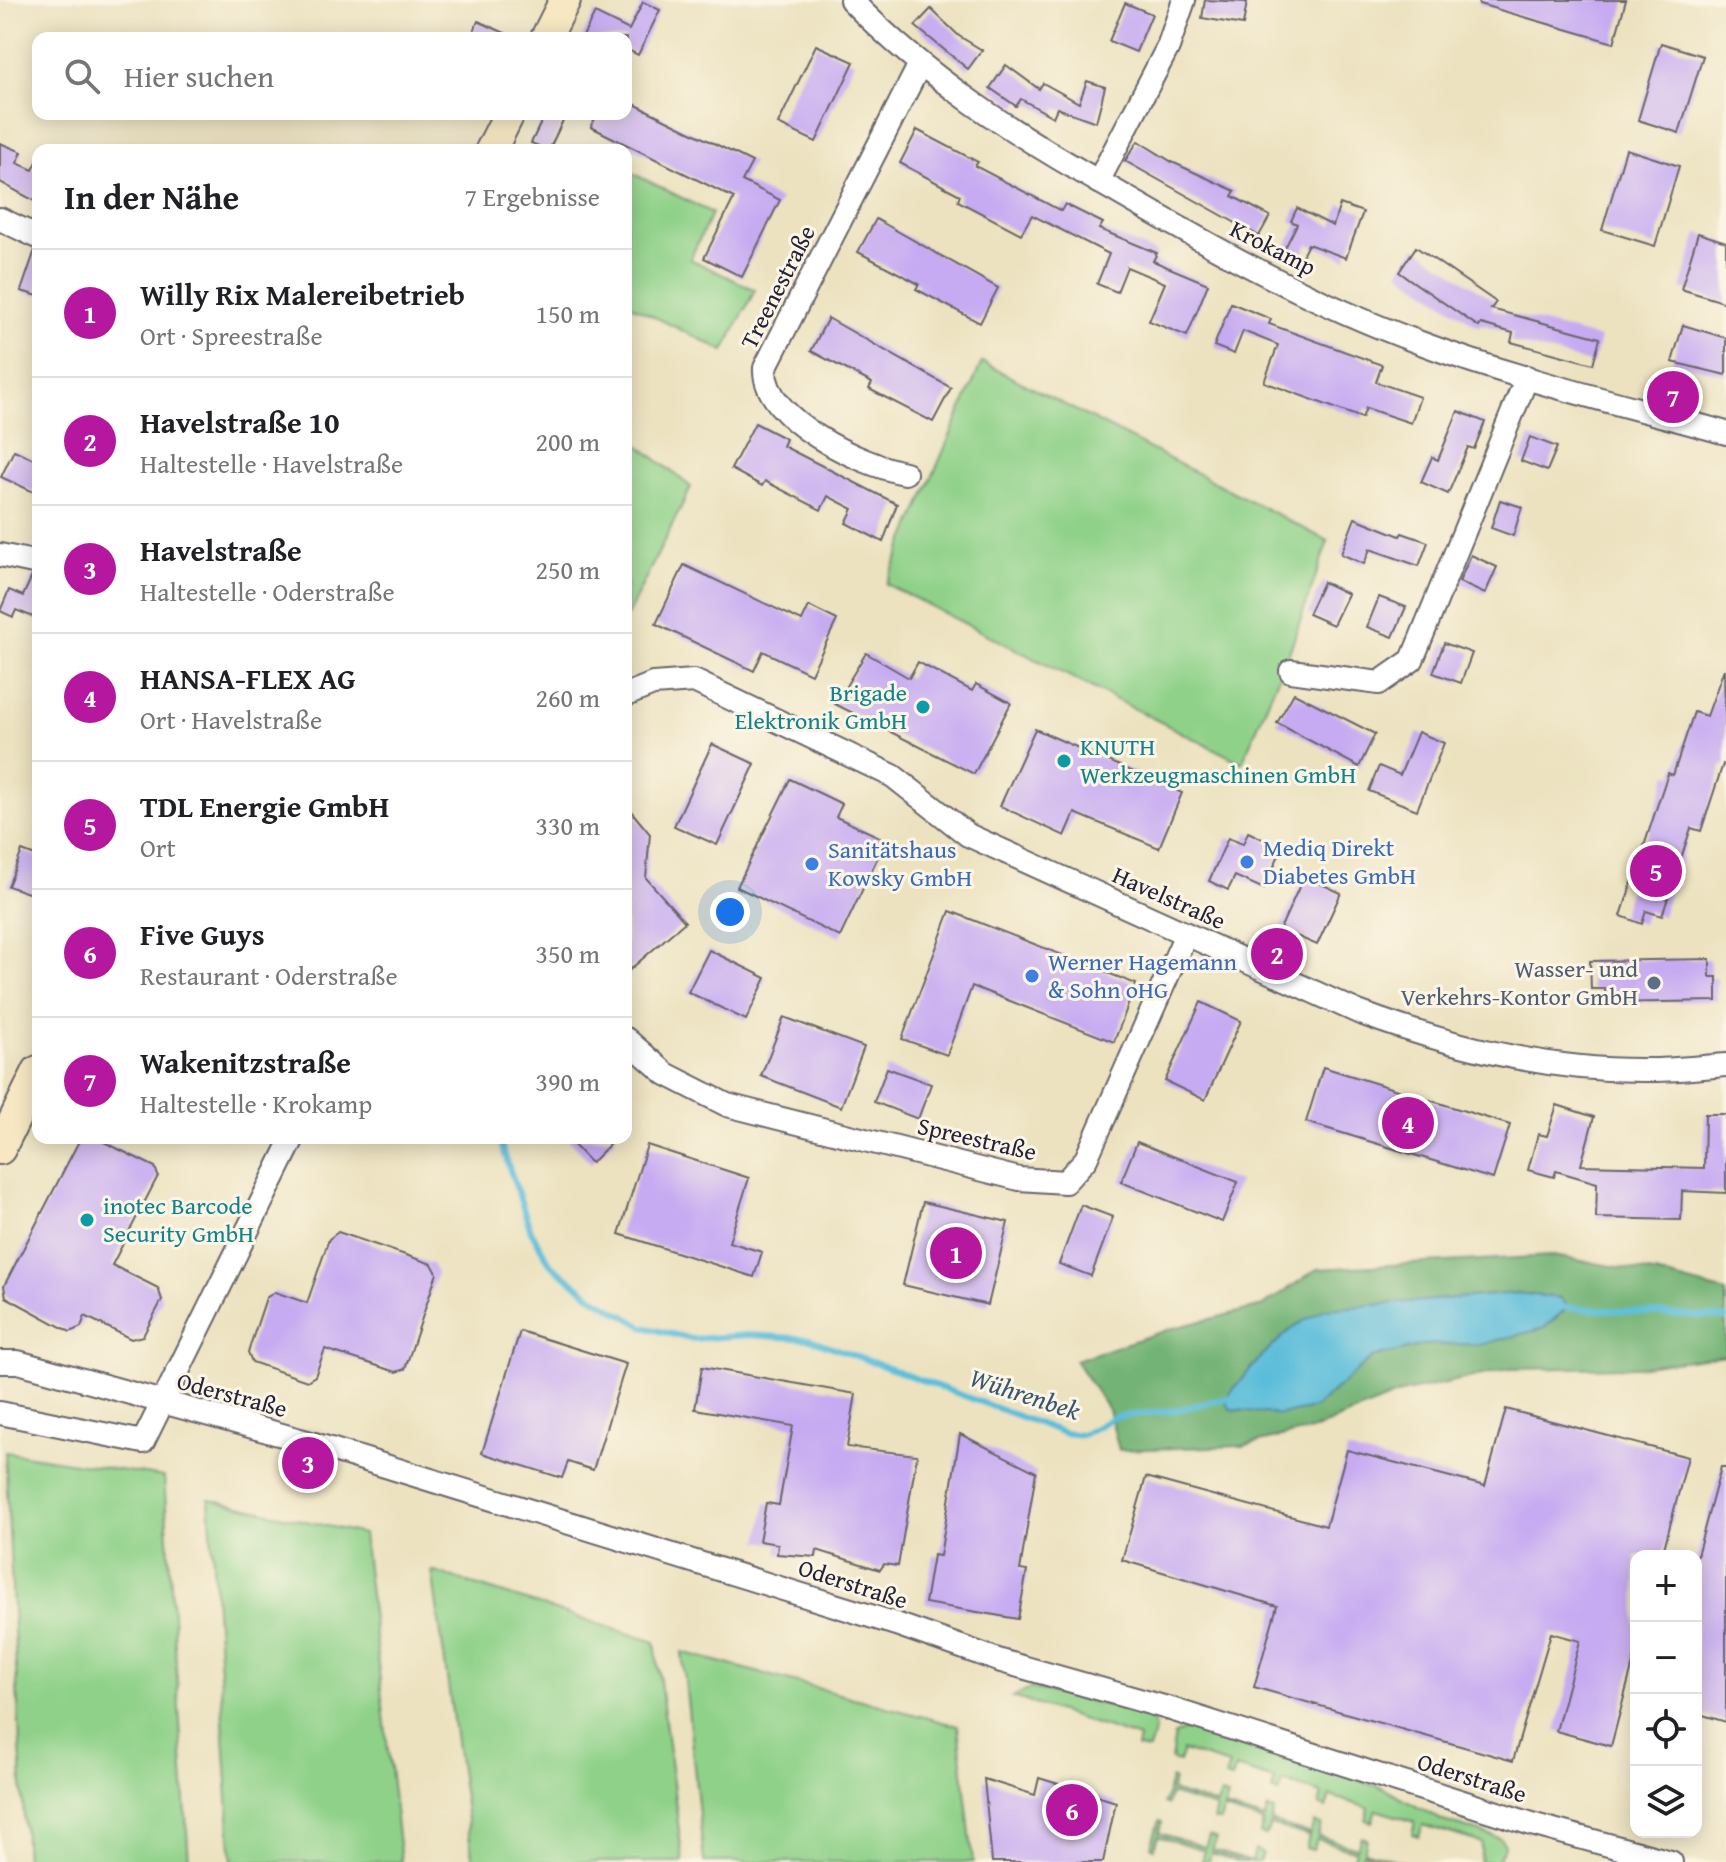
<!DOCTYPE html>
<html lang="de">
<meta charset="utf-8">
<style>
:root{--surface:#fff;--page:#f2f2f2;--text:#202124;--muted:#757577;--line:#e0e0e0;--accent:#b5179e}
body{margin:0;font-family:"Gentium Book Plus",serif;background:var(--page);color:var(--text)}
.controls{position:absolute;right:24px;bottom:24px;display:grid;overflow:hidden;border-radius:16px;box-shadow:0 4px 20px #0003}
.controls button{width:72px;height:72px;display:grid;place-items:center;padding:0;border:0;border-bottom:2px solid var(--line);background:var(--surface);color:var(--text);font:40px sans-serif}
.you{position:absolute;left:730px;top:912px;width:28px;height:28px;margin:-20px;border:6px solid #fff;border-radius:50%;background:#1a73e8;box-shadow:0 0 0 12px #1a73e833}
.badge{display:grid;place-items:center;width:52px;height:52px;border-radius:50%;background:var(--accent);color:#fff;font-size:26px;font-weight:700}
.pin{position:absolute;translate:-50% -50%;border:4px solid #fff;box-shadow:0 2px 8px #0006}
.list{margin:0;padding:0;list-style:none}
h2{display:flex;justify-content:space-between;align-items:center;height:104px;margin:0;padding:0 32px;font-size:34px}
h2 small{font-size:26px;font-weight:400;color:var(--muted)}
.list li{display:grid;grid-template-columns:52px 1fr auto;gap:24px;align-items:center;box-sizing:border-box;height:128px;padding:0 32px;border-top:2px solid var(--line)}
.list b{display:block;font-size:30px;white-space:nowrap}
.list p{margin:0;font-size:26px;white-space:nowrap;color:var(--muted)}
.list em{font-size:26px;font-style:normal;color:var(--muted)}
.icon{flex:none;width:44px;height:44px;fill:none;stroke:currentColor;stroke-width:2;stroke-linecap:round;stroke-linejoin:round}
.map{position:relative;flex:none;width:1726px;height:1862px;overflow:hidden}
.search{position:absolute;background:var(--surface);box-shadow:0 4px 20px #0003;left:32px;top:32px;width:600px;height:88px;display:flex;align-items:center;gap:20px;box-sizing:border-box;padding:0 28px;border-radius:16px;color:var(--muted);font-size:30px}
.panel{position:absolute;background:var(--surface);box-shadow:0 4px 20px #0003;left:32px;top:144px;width:600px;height:1000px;border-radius:16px}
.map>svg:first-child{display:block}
.green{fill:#8fd189;stroke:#587a62;stroke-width:2}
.forest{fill:#73b375;stroke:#4a6a58;stroke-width:2}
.water{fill:#5bbdda;stroke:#3e708a;stroke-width:2}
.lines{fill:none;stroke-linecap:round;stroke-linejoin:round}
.stream{stroke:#5bbdda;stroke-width:6}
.building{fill:#c6aaf2}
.minor-casing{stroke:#69656a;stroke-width:26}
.secondary-casing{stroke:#69656a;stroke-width:34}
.minor{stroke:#fff;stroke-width:22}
.secondary{stroke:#f7e8c3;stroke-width:30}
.culture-dot{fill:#0f9aa8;stroke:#fcf5e5;stroke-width:3}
.shop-dot{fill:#3f7fe0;stroke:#fcf5e5;stroke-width:3}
.service-dot{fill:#5c6f8a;stroke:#fcf5e5;stroke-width:3}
.labels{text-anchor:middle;stroke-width:6;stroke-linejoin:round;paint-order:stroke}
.street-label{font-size:24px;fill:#22223b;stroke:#fcf5e5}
.culture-label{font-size:24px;fill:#0d838f;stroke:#fcf5e5;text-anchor:start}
.shop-label{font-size:24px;fill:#366cbe;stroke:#fcf5e5;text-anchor:start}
.service-label{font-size:24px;fill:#4e5e75;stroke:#fcf5e5;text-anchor:end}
.water-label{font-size:26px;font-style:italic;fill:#365873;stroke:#fcf5e5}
</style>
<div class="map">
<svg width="1726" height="1862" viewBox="0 0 1726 1862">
<rect width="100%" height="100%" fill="#fcf5e5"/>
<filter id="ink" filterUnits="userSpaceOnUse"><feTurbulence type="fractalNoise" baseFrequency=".0125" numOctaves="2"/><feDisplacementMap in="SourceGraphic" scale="16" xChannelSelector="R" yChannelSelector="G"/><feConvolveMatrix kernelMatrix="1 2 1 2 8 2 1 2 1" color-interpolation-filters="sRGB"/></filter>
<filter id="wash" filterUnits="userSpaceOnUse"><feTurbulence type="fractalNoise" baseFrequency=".006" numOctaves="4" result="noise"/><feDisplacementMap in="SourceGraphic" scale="32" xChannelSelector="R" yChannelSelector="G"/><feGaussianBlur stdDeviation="1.8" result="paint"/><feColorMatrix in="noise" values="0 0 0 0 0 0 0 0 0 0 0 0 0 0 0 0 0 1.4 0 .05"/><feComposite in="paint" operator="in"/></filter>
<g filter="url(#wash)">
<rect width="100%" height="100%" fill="#ece2c0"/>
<g class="green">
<polygon points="626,170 712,213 690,259 755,290 724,351 626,303"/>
<polygon points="982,362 1328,541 1290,650 1242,763 886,584"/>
<polygon points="626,435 691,487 626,618"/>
<polygon points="5,1452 164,1477 189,1862 26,1862"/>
<polygon points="209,1499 363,1534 401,1862 232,1862"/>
<polygon points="432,1571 655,1642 683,1862 473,1862"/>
<polygon points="682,1652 958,1726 973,1862 704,1862"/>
<polygon points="1030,1688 1151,1715 1155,1729 1149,1750 1137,1748 1139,1738 1013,1697"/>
<polygon points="1193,1727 1383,1788 1443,1821 1500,1838 1505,1845 1497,1862 1480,1862 1482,1843 1423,1825 1419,1836 1412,1834 1415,1822 1376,1810 1372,1822 1366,1820 1369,1808 1330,1796 1326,1808 1319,1805 1322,1794 1283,1782 1279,1793 1272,1791 1275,1780 1236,1768 1232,1779 1226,1777 1229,1765 1183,1751 1179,1762 1171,1760 1175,1734"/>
<polygon points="1171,1779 1174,1780 1171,1791 1217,1805 1221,1794 1228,1796 1225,1808 1264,1819 1268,1809 1274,1811 1271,1822 1310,1834 1314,1823 1321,1825 1318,1836 1357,1848 1361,1837 1367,1839 1364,1851 1402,1862 1363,1853 1360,1862 1353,1862 1356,1851 1317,1839 1313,1850 1306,1848 1309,1836 1270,1825 1266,1836 1260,1834 1263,1822 1224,1810 1220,1821 1213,1820 1216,1808 1170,1794 1167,1805 1164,1804"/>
<polygon points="1159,1821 1162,1822 1159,1833 1205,1847 1209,1836 1216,1838 1212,1850 1252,1862 1255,1850 1262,1853 1259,1862 1241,1862 1211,1853 1208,1862 1201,1862 1204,1850 1158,1836 1154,1848 1151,1846"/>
</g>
<polygon class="forest" points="1553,1256 1659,1274 1726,1292 1726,1355 1637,1367 1509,1369 1401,1393 1315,1429 1242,1446 1119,1450 1109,1411 1075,1360 1173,1328 1263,1306 1317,1269"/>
<polygon class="water" points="1517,1293 1561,1298 1568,1307 1544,1328 1484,1344 1424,1345 1372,1358 1314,1408 1279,1415 1230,1409 1225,1399 1261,1357 1293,1327 1325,1309"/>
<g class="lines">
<g class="stream">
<polyline points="499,1138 531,1231 551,1265 596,1299 644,1327 691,1339 750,1335 810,1339 1064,1433 1082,1435 1114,1417 1176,1410 1232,1397"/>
<polyline points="1562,1307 1726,1318"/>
</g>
</g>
<g id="blocks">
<g class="building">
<polygon points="1205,0 1247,2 1243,25 1202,18"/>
<polygon points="1479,0 1626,0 1614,43 1479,4"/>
<polygon points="643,2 660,10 638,55 626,49 626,38 582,38 595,13 629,30"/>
<polygon points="1125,3 1152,14 1136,52 1109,41"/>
<polygon points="931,9 959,36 982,50 968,69 915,26"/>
<polygon points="478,21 516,38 471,38"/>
<polygon points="1661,43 1703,56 1679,133 1638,120"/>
<polygon points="816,45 854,62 816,142 778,124"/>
<polygon points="1006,65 1039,89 1043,83 1079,103 1087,81 1105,87 1096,122 1057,108 1053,117 1021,99 1016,106 990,88"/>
<polygon points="626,100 752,162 742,181 780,200 742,277 704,258 734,198 591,127 597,114 626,114"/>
<polygon points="545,114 566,114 549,150 531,143"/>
<polygon points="917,130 978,162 975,166 1061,211 1065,204 1103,223 1099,229 1157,253 1153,261 1208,284 1187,336 1149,321 1165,283 1127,267 1117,292 1097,284 1109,254 1032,215 1021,234 958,201 960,195 900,163"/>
<polygon points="1138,141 1172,162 1235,191 1232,196 1270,216 1259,236 1125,161"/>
<polygon points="0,143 22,152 17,163 33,170 38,160 38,203 0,182"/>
<polygon points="1626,149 1679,166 1655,246 1602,230"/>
<polygon points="1340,204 1363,212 1346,258 1308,244 1301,258 1284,250 1297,224 1291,221 1297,208 1333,226"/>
<polygon points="876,219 998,288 980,323 916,289 919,284 858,252"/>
<polygon points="1698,233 1726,242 1726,303 1681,289"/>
<polygon points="1416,247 1496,302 1491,309 1600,338 1593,364 1511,342 1513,333 1481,324 1479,327 1399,272"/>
<polygon points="35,250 38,251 38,296 21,291"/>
<polygon points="1231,303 1271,319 1269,324 1382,365 1376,382 1420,397 1411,423 1366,408 1362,418 1264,382 1278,345 1243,331 1234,354 1214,346"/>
<polygon points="828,318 951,388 933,422 869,389 872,383 811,351"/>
<polygon points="1683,325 1726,338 1726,375 1672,362"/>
<polygon points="1458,411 1485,422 1474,449 1468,447 1448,494 1421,482 1432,457 1438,460"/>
<polygon points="755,423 786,439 783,446 897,504 883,542 846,523 853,509 828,496 821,510 765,481 762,486 731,469"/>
<polygon points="1530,437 1557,447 1547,471 1521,461"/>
<polygon points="14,450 38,461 38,494 1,477"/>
<polygon points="1500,500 1522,507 1513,536 1491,528"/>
<polygon points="1355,518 1400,536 1402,533 1428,542 1419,566 1370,549 1364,564 1341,554"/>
<polygon points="1471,555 1497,567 1485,594 1459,582"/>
<polygon points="684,565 802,621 809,606 837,620 811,674 763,651 754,671 656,624"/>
<polygon points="32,576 38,577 38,619 16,610 13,617 0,611 9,590 23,596"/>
<polygon points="1323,582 1348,594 1333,625 1308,614"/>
<polygon points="1379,597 1406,607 1393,637 1367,627"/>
<polygon points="1444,643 1472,653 1461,683 1433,673"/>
<polygon points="866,653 909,678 918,662 972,691 976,684 1011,703 974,774 835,704"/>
<polygon points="1724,669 1726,765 1723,764 1701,831 1691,828 1662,916 1646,911 1642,924 1621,916 1668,773 1673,775 1694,712 1707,716"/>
<polygon points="1294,693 1375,734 1359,767 1277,723"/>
<polygon points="1035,729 1182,793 1159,848 1075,813 1065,836 1000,806"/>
<polygon points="1418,732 1444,743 1417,810 1369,791 1379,766 1400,775"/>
<polygon points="712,744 755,764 717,845 674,826"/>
<polygon points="790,779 842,804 836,817 886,840 840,937 737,887"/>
<polygon points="626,805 650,834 646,878 685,922 626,973"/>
<polygon points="1248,832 1282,848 1264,889 1235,876 1228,890 1209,881 1228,838 1243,844"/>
<polygon points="22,851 38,857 38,876 31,894 8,886"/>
<polygon points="1304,876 1341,893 1317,945 1280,929"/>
<polygon points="950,911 1136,984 1114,1042 972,986 947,1055 902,1039"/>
<polygon points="709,950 766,978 746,1020 688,992"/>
<polygon points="1710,959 1710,977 1717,977 1717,1001 1606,1003 1605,989 1591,989 1590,961"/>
<polygon points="1201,1002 1241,1021 1205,1100 1165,1081"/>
<polygon points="784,1017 864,1047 841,1107 761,1076"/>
<polygon points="1323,1067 1510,1125 1493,1179 1306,1122"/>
<polygon points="887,1068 931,1084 918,1119 874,1102"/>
<polygon points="1557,1105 1594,1117 1581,1165 1704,1168 1705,1114 1726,1114 1726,1193 1682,1191 1681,1220 1596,1218 1597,1183 1556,1171 1554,1177 1528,1170 1538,1134 1547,1136"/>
<polygon points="87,1138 96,1138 155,1167 158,1176 112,1265 158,1288 162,1300 143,1336 131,1339 85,1316 81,1327 70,1332 6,1297 4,1286 79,1141"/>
<polygon points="567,1138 616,1138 591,1163"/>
<polygon points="1137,1142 1238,1182 1222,1222 1121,1182"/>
<polygon points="647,1145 749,1178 729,1242 762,1252 754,1277 619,1234"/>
<polygon points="923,1202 1008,1222 988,1305 903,1285"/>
<polygon points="1081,1205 1113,1217 1091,1276 1059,1264"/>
<polygon points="338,1232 432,1264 437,1273 405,1369 396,1372 325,1349 315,1376 307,1381 252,1362 248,1352 266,1298 275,1292 307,1303 329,1239"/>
<polygon points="520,1331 626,1364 593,1470 568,1462 562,1478 482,1453"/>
<polygon points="702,1367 856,1394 847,1447 917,1455 898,1566 884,1564 880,1570 817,1550 816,1557 777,1554 778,1544 759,1541 766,1503 779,1505 793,1426 695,1409"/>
<polygon points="1506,1409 1688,1457 1662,1556 1636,1556 1636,1652 1611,1746 1556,1731 1580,1641 1551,1633 1513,1761 1254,1687 1277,1606 1122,1560 1146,1477 1326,1526 1347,1450 1485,1486"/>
<polygon points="960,1434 1036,1472 1020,1570 1027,1571 1018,1619 925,1603 933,1555 940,1556"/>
<polygon points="1721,1467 1726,1467 1726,1722 1696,1713 1696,1559"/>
<polygon points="1039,1778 1116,1802 1103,1862 992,1862 984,1779 1035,1795"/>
</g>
</g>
</g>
<g filter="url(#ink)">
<use href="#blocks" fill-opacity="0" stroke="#69656a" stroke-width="2"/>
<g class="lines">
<defs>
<g id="minor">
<path d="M851 0C926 78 1016 135 1110 188 1210 246 1309 302 1418 342 1518 380 1623 404 1726 433"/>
<polyline points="1098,182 1168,47 1184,0"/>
<polyline points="0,219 38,237"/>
<path d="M905 473C863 466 762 419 765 368L920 64"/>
<polyline points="0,555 38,563"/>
<polyline points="1291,671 1379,683 1412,660 1527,377"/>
<path d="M626 695 653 684 694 681 893 776 968 835 1358 1012C1449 1046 1554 1072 1652 1070 1677 1070 1702 1067 1726 1065"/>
<polyline points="626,1039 666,1074 727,1105 1019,1179 1065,1182 1086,1159 1186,934"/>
<polyline points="0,1362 18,1362 311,1443 896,1624 1001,1661 1171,1709 1535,1825 1671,1862"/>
<polyline points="0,1413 143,1442 293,1138"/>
</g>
<g id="secondary">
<polyline points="546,38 565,0"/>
<polyline points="491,150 509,114"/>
<polyline points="0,1149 38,1071"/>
</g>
</defs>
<use href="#minor" class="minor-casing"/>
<use href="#secondary" class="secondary-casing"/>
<use href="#minor" class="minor"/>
<use href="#secondary" class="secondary"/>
</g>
</g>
<g class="culture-dot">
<circle cx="923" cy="707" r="8"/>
<circle cx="1064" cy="761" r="8"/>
<circle cx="87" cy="1220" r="8"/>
</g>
<g class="shop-dot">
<circle cx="1247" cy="862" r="8"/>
<circle cx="812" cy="864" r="8"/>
<circle cx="1032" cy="976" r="8"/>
</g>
<circle class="service-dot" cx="1654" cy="983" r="8"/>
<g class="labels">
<g class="street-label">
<text transform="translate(1273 248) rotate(27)" y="8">Krokamp</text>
<text transform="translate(778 287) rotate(-63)" y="8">Treenestraße</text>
<text transform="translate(1169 898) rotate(24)" y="8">Havelstraße</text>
<text transform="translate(977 1139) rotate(13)" y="8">Spreestraße</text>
<text transform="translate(232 1395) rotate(15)" y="8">Oderstraße</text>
<text transform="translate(853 1584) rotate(18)" y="8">Oderstraße</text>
<text transform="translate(1472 1778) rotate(18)" y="8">Oderstraße</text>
</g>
<g class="culture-label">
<text x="907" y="701" text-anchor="end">Brigade<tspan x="907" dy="28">Elektronik GmbH</tspan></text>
<text x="1080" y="755">KNUTH<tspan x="1080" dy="28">Werkzeugmaschinen GmbH</tspan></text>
<text x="103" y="1214">inotec Barcode<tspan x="103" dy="28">Security GmbH</tspan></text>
</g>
<g class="shop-label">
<text x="1263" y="856">Mediq Direkt<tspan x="1263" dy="28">Diabetes GmbH</tspan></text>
<text x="828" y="858">Sanitätshaus<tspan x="828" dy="28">Kowsky GmbH</tspan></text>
<text x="1048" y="970">Werner Hagemann<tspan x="1048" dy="28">&amp; Sohn oHG</tspan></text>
</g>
<g class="service-label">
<text x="1638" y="977">Wasser- und<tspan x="1638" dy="28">Verkehrs-Kontor GmbH</tspan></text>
</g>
<g class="water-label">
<text transform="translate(1025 1394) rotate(18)" y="9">Wührenbek</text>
</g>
</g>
</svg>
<div class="controls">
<button>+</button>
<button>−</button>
<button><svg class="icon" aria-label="locate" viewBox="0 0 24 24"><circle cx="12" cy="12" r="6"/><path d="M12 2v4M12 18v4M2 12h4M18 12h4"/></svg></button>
<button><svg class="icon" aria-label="layers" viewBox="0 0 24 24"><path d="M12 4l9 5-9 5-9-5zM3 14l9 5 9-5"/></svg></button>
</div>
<div class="you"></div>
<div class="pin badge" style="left:956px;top:1253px">1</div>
<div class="pin badge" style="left:1277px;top:954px">2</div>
<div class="pin badge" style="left:308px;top:1463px">3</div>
<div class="pin badge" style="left:1408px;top:1123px">4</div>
<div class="pin badge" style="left:1656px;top:871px">5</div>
<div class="pin badge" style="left:1072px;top:1810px">6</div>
<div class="pin badge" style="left:1673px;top:397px">7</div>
<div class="search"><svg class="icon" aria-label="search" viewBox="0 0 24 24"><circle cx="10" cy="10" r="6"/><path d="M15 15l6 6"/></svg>Hier suchen</div>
<section class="panel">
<h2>In der Nähe<small>7 Ergebnisse</small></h2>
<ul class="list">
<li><span class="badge">1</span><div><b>Willy Rix Malereibetrieb</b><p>Ort · Spreestraße</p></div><em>150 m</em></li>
<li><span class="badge">2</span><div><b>Havelstraße 10</b><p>Haltestelle · Havelstraße</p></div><em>200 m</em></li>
<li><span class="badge">3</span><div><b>Havelstraße</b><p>Haltestelle · Oderstraße</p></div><em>250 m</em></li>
<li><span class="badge">4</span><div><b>HANSA-FLEX AG</b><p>Ort · Havelstraße</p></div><em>260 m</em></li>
<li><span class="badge">5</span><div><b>TDL Energie GmbH</b><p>Ort</p></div><em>330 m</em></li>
<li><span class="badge">6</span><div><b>Five Guys</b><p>Restaurant · Oderstraße</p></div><em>350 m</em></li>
<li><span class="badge">7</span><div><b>Wakenitzstraße</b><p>Haltestelle · Krokamp</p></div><em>390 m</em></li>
</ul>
</section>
</div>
